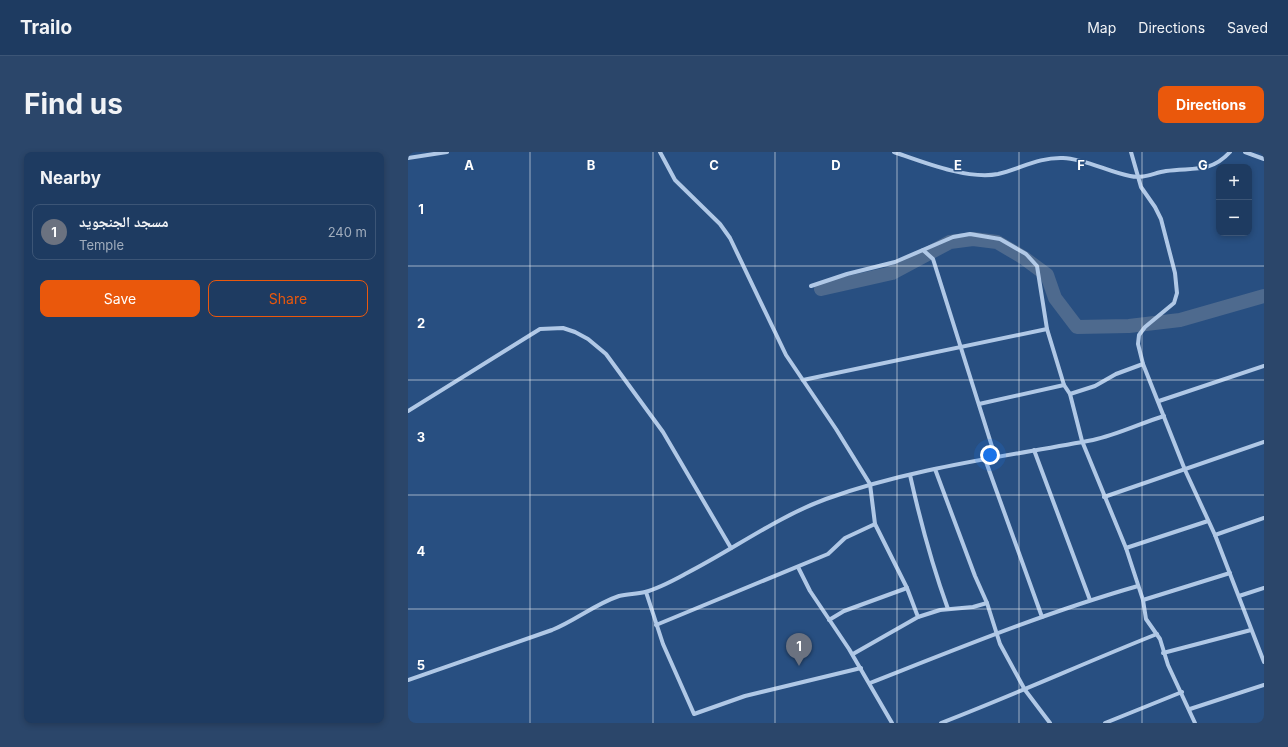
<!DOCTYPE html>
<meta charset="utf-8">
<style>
:root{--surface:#1e3b61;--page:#2b466a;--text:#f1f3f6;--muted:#a1adbd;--line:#3c5576;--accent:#ea580c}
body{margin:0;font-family:Inter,"Noto Naskh Arabic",sans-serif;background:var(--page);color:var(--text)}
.controls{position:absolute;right:12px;top:12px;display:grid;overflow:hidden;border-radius:8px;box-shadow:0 2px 6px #0003}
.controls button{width:36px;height:36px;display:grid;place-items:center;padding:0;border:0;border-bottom:1px solid var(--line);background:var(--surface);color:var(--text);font:20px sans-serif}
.you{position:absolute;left:582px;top:303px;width:14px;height:14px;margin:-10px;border:3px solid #fff;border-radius:50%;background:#1a73e8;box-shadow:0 0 0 6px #1a73e833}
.badge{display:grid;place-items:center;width:26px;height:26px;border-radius:50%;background:var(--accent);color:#fff;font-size:13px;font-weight:700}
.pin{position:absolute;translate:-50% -33px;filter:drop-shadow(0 1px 2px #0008)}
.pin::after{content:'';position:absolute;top:21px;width:14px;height:12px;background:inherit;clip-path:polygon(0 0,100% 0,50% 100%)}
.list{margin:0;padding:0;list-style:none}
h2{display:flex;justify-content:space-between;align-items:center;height:52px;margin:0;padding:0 16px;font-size:17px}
h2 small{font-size:13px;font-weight:400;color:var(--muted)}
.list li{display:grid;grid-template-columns:26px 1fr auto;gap:12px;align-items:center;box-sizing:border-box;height:56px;margin:0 8px 8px;padding:0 8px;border:1px solid var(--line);border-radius:8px}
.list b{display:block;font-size:15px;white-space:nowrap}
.list p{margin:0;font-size:13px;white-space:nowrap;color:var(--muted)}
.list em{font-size:13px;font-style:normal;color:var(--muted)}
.actions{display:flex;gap:8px;padding:12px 16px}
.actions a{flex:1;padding:9px 0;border:1px solid var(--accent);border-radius:8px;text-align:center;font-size:14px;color:var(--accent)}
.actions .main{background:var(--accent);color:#fff}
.map{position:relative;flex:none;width:856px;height:571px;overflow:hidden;border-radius:8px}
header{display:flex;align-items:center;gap:24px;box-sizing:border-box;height:56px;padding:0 20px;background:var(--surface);border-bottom:1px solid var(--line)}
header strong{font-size:19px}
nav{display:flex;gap:22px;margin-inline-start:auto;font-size:14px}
.intro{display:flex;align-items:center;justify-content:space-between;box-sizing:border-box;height:96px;padding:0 24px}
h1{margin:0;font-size:28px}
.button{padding:10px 18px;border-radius:8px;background:var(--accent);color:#fff;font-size:14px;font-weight:700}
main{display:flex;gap:24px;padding:0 24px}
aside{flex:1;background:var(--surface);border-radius:8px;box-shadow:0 2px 6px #0003}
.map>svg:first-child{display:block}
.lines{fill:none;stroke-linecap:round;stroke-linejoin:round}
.river{stroke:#4e6a8e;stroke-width:14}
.minor{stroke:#b0c8e6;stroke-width:4}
.grid{fill:none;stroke:#fff;stroke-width:1;stroke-opacity:0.55}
.grid-label{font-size:13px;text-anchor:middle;font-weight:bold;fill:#fff;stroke:#284f81;stroke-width:3;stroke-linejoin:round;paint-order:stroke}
</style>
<header>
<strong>Trailo</strong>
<nav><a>Map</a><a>Directions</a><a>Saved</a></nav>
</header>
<div class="intro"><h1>Find us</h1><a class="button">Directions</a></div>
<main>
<aside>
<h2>Nearby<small></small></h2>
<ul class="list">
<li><span class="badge" style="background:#6b7280">1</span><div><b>مسجد الجنجويد</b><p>Temple</p></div><em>240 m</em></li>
</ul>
<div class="actions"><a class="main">Save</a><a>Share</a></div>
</aside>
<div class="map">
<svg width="856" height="571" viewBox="0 0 856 571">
<rect width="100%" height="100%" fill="#284f81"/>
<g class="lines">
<polyline class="river" points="413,137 484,121 542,90 565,87 589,90 616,106 639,123 647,146 669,175 721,174 772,168 856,144"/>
<g class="minor">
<polyline points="252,0 267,28 312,72 322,86 378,203 428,277 462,332 467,372 499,436 510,465 445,502"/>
<path d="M486 0C515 10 560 28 590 22 612 17 631 5 655 6 678 7 700 20 722 24 736 27 745 21 758 19 783 15 802 22 822 0"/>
<polyline points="723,0 733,35 747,55 753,67 767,121 769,141 766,151 737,175 731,183 730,192 735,212 777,318 807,383 856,510"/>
<polyline points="837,0 856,7"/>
<polyline points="0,6 39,0"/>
<polyline points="515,98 525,107 587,304"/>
<polyline points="403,134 439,122 487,110 545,85 562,82 592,87 618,102 629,114 639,177 656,233 662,242 674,289 718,396 735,448 738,467 752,487 760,513 787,571"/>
<polyline points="395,228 639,177"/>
<polyline points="662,242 687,234 708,222 735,212"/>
<polyline points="751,249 856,214"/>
<polyline points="571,252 656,233"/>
<polyline points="0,259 132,177 155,176 167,180 180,187 198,202 255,280 323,396"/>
<polyline points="626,298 682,448"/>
<polyline points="577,307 634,465"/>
<polyline points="527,317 567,424 579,451 592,492 617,538 642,571"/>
<path d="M502 323C512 368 524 413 540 457"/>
<polyline points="696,345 856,290"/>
<polyline points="807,383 856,366"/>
<polyline points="718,396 800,369"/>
<polyline points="390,415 402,439 441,497 484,571"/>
<polyline points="238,440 255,492 286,562 337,544 453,516"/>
<polyline points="831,444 856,436"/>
<polyline points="735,448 822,421"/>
<polyline points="510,465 532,458 565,455 579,451"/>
<polyline points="421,468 436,459 499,436"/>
<polyline points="248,473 420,402 437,386 467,372"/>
<polyline points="755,501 843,478"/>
<path d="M0 528 144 478C167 469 187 452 211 444 220 442 229 442 237 440 252 436 266 428 279 421 326 397 369 365 418 347 504 316 595 305 685 288 709 283 733 271 756 264"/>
<path d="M462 531C551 496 639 460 730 434"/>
<polyline points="782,557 856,533"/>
<path d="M533 571C606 543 676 511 749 482"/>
<polyline points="697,571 774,540"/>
</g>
</g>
<path class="grid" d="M122 0V571M245 0V571M367 0V571M489 0V571M611 0V571M734 0V571M0 114H856M0 228H856M0 343H856M0 457H856"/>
<g class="grid-label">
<text x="61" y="18">A</text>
<text x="183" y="18">B</text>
<text x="306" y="18">C</text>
<text x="428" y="18">D</text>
<text x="550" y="18">E</text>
<text x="673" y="18">F</text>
<text x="795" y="18">G</text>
<text x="13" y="62">1</text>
<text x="13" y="176">2</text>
<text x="13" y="290">3</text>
<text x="13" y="404">4</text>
<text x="13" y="518">5</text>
</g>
</svg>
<div class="controls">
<button>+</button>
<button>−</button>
</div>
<div class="you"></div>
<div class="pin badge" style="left:391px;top:514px;background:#6b7280">1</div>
</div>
</main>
